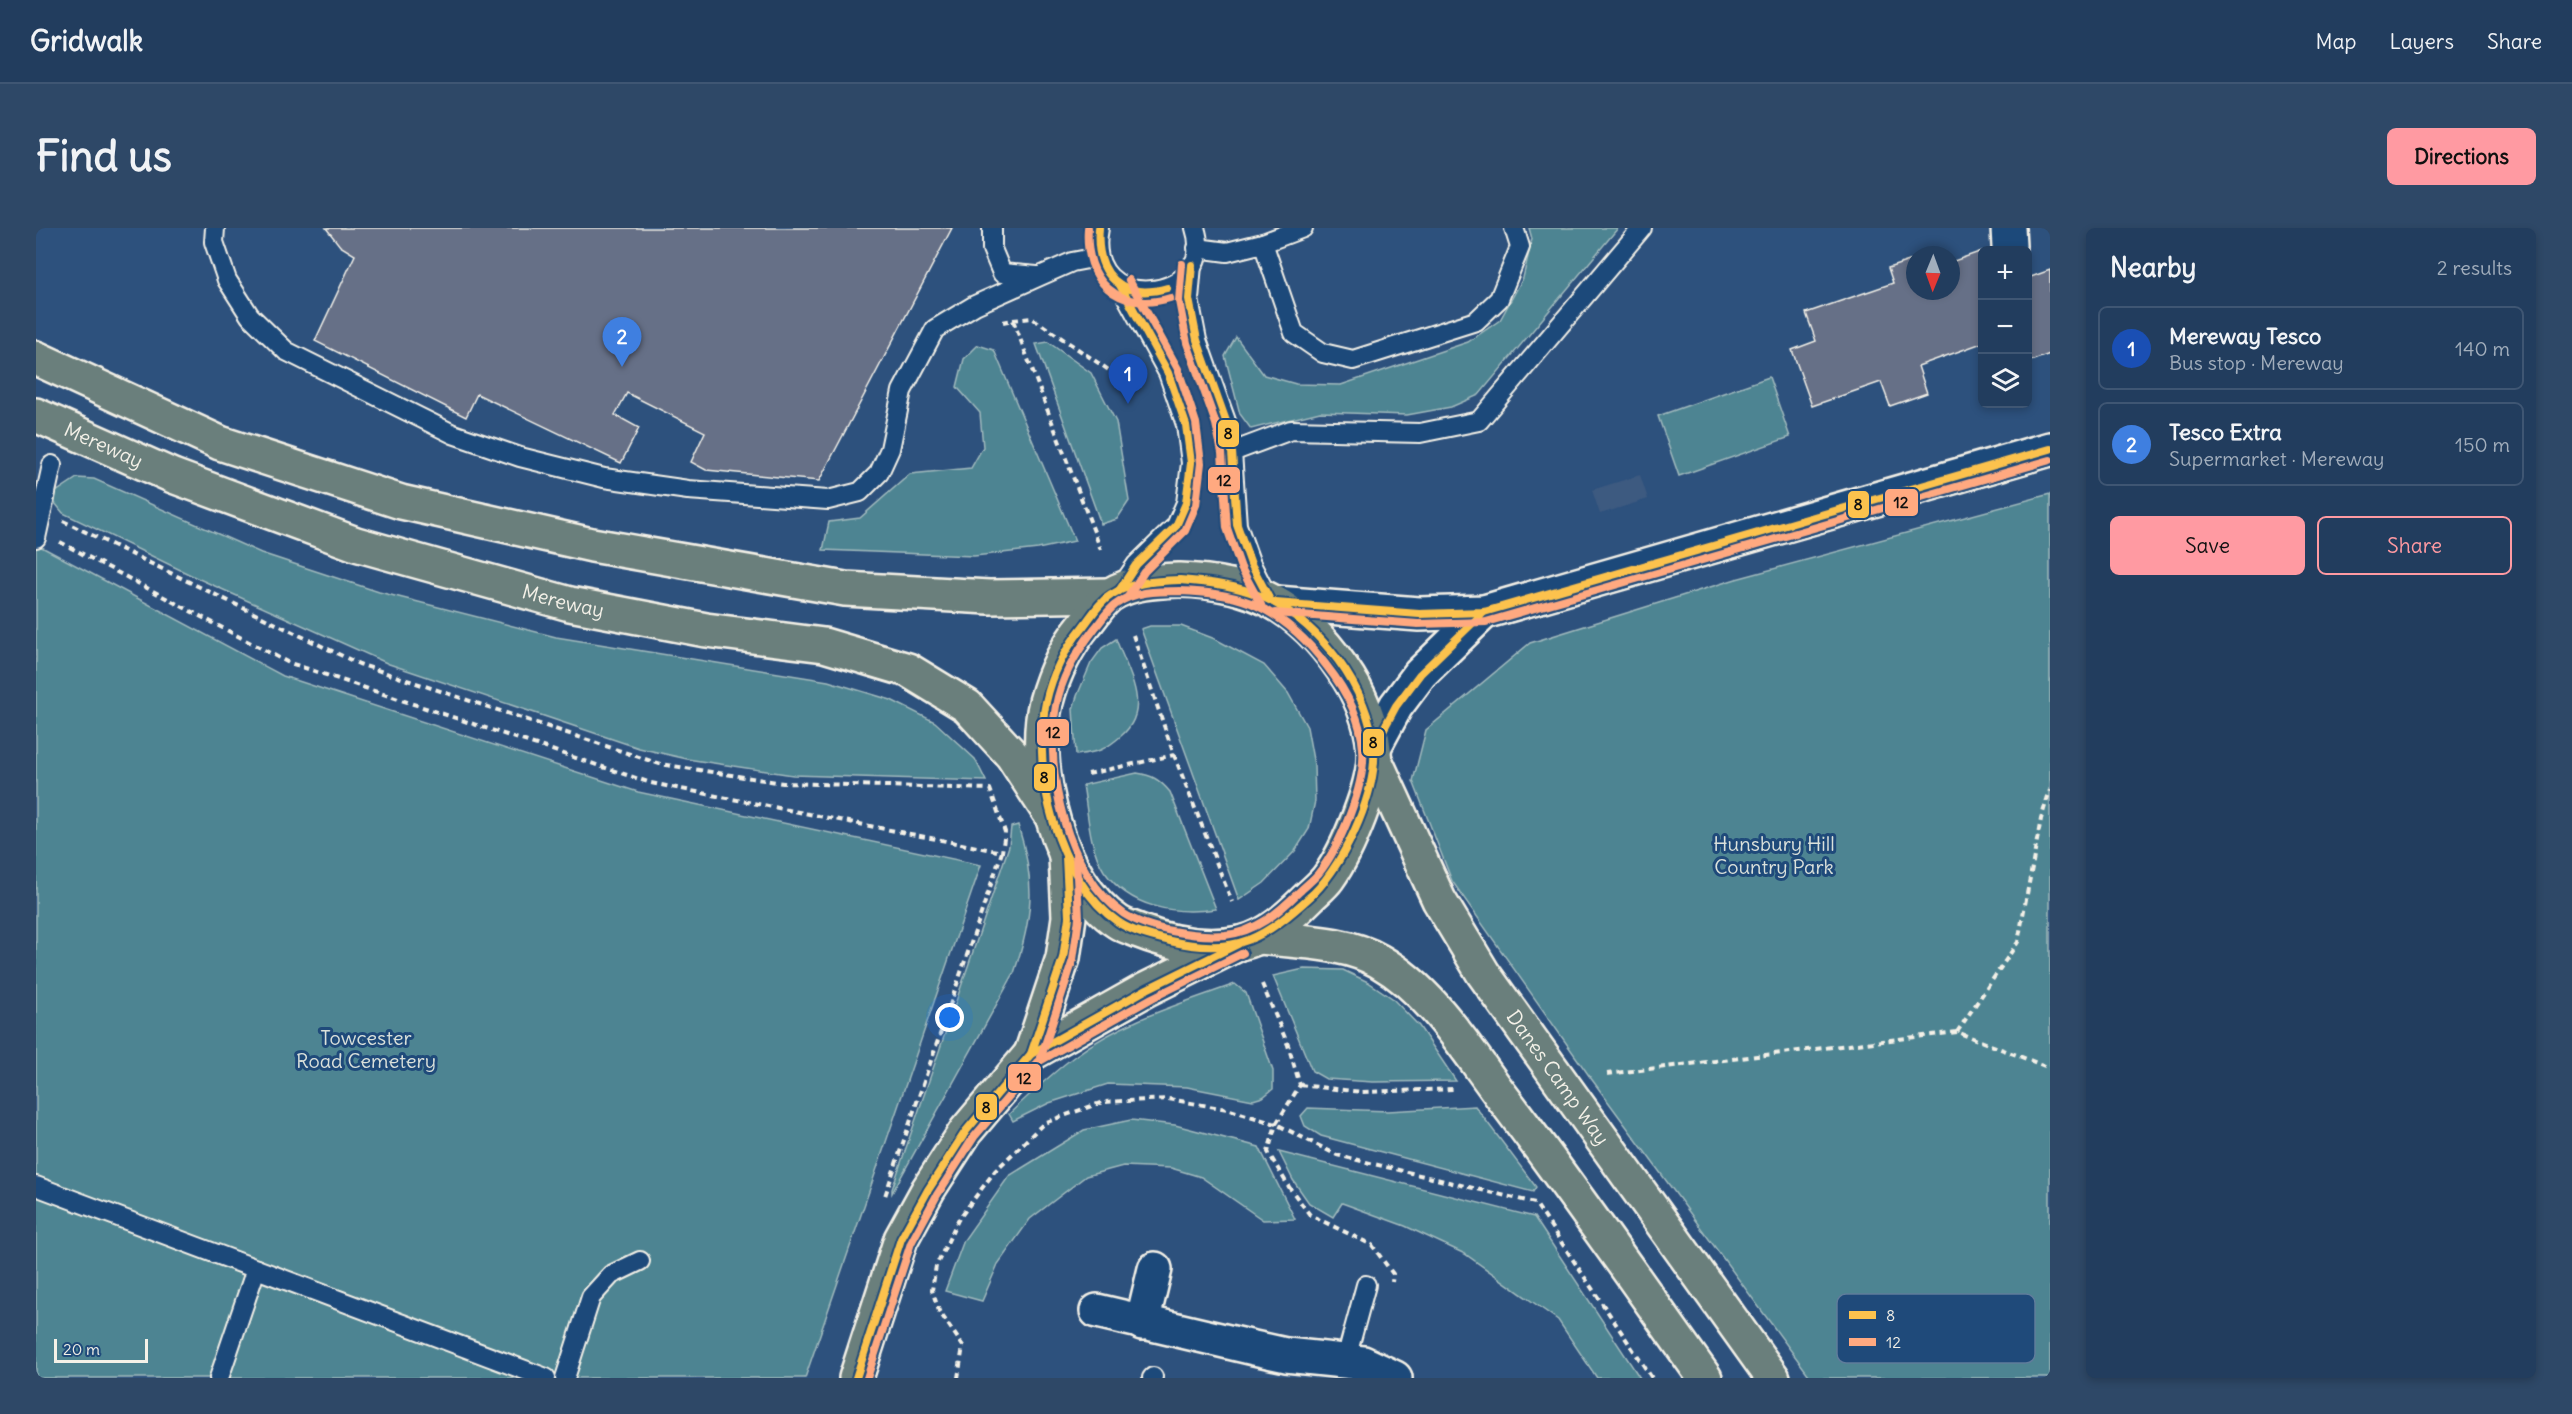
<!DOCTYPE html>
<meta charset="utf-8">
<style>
:root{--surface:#223d5e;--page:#2e4867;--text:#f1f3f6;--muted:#a2aebc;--line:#3f5673;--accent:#ff9aa2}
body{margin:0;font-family:Delius,sans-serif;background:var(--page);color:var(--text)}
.controls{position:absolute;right:18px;top:18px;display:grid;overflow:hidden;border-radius:9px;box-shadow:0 3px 9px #0003}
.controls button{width:54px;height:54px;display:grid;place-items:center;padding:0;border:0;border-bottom:2px solid var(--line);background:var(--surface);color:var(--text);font:30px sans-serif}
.compass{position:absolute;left:1870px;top:18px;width:54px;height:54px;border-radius:50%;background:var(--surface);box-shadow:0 3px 9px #0003;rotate:181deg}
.scale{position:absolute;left:18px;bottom:15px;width:94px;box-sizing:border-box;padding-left:6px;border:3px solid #f4f1e8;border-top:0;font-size:16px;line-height:21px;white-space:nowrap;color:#f4f1e8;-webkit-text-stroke:4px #1f4a7a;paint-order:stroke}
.you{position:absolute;left:914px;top:790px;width:21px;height:21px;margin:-15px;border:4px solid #fff;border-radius:50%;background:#1a73e8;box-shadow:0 0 0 9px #1a73e833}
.badge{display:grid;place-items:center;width:39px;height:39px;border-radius:50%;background:var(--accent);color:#fff;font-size:20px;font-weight:700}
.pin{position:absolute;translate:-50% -50px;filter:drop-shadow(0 2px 3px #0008)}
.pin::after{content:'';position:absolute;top:32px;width:21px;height:18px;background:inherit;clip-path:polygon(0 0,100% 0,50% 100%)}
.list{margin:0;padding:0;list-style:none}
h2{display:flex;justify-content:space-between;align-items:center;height:78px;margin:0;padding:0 24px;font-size:26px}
h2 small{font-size:20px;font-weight:400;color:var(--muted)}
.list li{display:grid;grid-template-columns:39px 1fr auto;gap:18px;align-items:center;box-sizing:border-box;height:84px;margin:0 12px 12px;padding:0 12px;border:2px solid var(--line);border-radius:9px}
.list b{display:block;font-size:22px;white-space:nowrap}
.list p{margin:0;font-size:20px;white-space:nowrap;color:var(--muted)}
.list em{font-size:20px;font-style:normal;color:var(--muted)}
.actions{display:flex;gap:12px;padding:18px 24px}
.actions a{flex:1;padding:14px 0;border:2px solid var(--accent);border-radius:9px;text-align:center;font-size:21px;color:var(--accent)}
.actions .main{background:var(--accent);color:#111}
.icon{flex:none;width:33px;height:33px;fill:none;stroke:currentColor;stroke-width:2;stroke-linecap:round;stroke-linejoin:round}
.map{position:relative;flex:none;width:2014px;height:1150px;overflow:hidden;border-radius:9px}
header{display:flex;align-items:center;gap:36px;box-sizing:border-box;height:84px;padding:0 30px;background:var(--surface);border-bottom:2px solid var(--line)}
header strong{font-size:28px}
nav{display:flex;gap:33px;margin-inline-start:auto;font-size:21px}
.intro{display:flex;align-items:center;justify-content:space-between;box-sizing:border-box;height:144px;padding:0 36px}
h1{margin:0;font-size:42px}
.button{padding:15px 27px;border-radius:9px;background:var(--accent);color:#111;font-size:21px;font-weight:700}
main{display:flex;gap:36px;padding:0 36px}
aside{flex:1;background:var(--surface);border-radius:9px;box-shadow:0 3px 9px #0003}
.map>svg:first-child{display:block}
.built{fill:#3e5a80}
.green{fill:#4e8492;stroke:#a1babd;stroke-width:1.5}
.building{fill:#666f87;stroke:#f4f1e8;stroke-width:1.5}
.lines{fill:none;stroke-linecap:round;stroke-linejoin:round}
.service-casing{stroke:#f4f1e8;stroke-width:22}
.minor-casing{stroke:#f4f1e8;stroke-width:38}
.tertiary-casing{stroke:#f4f1e8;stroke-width:38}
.primary-casing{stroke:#f4f1e8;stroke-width:38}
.trunk-casing{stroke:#f4f1e8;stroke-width:38}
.path{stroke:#f4f1e8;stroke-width:4;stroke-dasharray:6 4.5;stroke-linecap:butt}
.service{stroke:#1f4a7a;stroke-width:18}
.minor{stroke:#1f4a7a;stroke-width:33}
.tertiary{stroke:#1f4a7a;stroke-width:33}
.primary{stroke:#6b7f7c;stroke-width:33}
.trunk{stroke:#6b7f7c;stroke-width:33}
.bus-1-casing{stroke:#1f4a7a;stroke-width:12}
.bus-2-casing{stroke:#1f4a7a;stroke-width:12}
.bus-1{stroke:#fcc24d;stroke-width:8}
.bus-2{stroke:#ffa980;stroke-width:8}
.labels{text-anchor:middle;stroke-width:6;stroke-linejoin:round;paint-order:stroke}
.street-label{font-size:20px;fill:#f4f1e8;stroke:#1f4a7a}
.park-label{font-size:20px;fill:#dbe1db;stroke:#1f4a7a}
.key{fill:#1f4a7a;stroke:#5f7c9b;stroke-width:1.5}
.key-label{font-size:16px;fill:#f4f1e8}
.line-badge{stroke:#1f4a7a;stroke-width:2}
.pale-badge-label{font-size:16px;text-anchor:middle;font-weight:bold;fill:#111}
</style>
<header>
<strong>Gridwalk</strong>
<nav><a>Map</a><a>Layers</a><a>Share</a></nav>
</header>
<div class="intro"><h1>Find us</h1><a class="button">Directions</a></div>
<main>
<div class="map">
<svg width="2014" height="1150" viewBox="0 0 2014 1150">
<rect width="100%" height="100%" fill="#2d517d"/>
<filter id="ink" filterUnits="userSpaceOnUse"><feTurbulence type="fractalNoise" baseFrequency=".0167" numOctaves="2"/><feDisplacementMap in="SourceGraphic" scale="12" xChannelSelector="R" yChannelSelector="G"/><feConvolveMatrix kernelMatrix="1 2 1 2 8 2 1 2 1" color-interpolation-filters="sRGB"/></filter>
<g filter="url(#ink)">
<polygon class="built" points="1604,247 1612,271 1564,286 1556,262"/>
<g class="green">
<polygon points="1493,0 1582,0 1443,167 1415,179 1371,187 1284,184 1215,201 1204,186 1189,128 1200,109 1228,147 1260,156 1305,157 1432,114 1464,92 1487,50 1496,11"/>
<polygon points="1012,114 1055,145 1080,194 1093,273 1081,291 1065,296 1000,116"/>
<polygon points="942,117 958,122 1039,313 1002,321 938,328 787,322 793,294 824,290 874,246 935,240 947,219 944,185 921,159 928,131"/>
<polygon points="1733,149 1754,209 1643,248 1622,188"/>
<polygon points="41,250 58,251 225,325 343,364 520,409 792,453 855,472 899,494 939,531 950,553 757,547 651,531 603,520 353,436 161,350 27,285 19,275 20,264"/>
<polygon points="2014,266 2014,1150 1775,1150 1554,849 1416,653 1377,553 1390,502 1494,415 1700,351"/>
<polygon points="0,316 247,448 602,564 945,637 769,1150 0,1150"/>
<polygon points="1114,398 1145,398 1179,411 1228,437 1252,465 1271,499 1278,537 1279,573 1273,601 1259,623 1228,655 1203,672 1105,401"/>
<path d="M1080 411C1092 444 1117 481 1085 508 1068 523 1062 524 1040 527L1037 481 1041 468 1055 435 1066 420Z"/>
<path d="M1101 545C1116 547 1124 552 1134 564L1180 681C1138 687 1094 680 1068 643 1053 620 1052 584 1047 557Z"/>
<path d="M982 597C1000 654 997 689 978 745L856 965V961L973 618 975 599Z"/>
<polygon points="1268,741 1307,742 1332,754 1356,770 1383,798 1420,853 1337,854 1290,851 1276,843 1237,748"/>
<path d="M1199 756 1210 765 1237 843V861L1227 869 1217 872 1151 859 1072 856 1013 875 977 893 973 886C994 866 1016 845 1039 828 1086 793 1144 776 1199 756Z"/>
<polygon points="1439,878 1500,959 1497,964 1285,908 1269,898 1265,888 1272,880 1352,883"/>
<polygon points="1095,892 1139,897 1223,919 1259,991 1227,992 1165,949 1135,940 1087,938 1050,948 994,991 962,1036 946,1073 909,1063 928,1012 973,948 1048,902"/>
<polygon points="1243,924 1498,989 1604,1150 1561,1150 1522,1092 1429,1026 1369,998 1306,975 1297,989 1273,975 1257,952"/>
</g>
<g class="building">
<polygon points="290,0 916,0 783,253 670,242 655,234 669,204 591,165 579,187 603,200 585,235 441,166 430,189 279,113 319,27 304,18"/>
<polygon points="1904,22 1905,27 1889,27"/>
<polygon points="1946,23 1946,115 1882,138 1891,165 1854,178 1845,154 1776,178 1756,122 1780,113 1770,85 1857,55 1852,40 1879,31 1879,63 1915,63 1915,34"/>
<polygon points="2014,42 2014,126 1992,134 1992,50"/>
</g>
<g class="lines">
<defs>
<g id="service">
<polyline points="179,0 178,14 191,52 214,88 250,123 417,206 484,229 568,250 652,262 792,272 824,264 843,245 854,221 866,163 899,101 939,77 1004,48 1036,34 1062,29"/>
<polyline points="956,0 956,21 966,45 1001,48"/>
<path d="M1063 0C1045 91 1184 75 1159 0"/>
<polyline points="1227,15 1267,0"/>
<polyline points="1161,20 1191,24 1227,15 1258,105 1287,125 1317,132 1440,93 1463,71 1484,19 1478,0"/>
<polyline points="1156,37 1153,71 1161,112 1190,193 1196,224 1201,297 1215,336 1232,370"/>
<polyline points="1084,57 1132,145 1150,197 1155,235 1150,275 1140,298 1100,337 1085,359"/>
<polyline points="1196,224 1255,202 1384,205 1443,193 1606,0"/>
<polyline points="0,310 16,237"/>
<polyline points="0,958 510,1150"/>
<polyline points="1311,1133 1314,1116 1330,1057"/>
<polyline points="183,1150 220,1041"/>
<polyline points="529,1150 555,1069 575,1047 604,1033"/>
<polyline points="1116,1150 1117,1149"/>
</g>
<g id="minor">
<polyline points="1972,0 1973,18"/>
<polyline points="1061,1083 1218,1120 1250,1127 1327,1135 1359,1150"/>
<polyline points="1106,1095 1119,1041"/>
</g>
<g id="tertiary">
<polyline points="1240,375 1383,386 1448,384 2014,221"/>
<polyline points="1338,519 1360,478 1384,446 1448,384"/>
</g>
<g id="primary">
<polyline points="995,826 1027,730 1033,689 1030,629"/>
<polyline points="820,1150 865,1011 892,962 930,903 995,826 1111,761 1204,715"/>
</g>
<g id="trunk">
<polyline points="0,130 184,215 365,274 556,317 809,361 953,369 1073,367"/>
<path id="s1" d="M0 187 137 248 320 316 534 376 670 402 788 417 872 442 931 478 976 527 1015 587"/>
<path d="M1144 352C1218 354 1264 379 1306 440 1323 464 1335 491 1338 521 1341 553 1311 624 1292 650 1287 657 1279 663 1273 669 1254 688 1232 709 1205 715 1169 722 1136 716 1103 703 1096 700 1088 698 1082 694 1023 655 994 540 1010 474 1018 444 1030 419 1049 396 1057 387 1065 373 1074 367 1094 354 1122 353 1144 352Z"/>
<path id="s2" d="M1338 530 1403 672 1447 745 1737 1150"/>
<path d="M1223 709C1261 714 1309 713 1343 733 1396 763 1431 822 1467 870 1537 962 1602 1056 1669 1150"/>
</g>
</defs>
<use href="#service" class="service-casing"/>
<use href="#minor" class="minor-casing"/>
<use href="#tertiary" class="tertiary-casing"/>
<use href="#primary" class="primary-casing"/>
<use href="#trunk" class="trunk-casing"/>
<g class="path">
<polyline points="977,92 996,90 1086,151 1107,148"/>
<polyline points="967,94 977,92 1065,322"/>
<polyline points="27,293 323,436 624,536 747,555 954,561 969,604 966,624"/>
<polyline points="24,314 251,434 615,555 966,624 849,968"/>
<polyline points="1097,407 1138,527 1196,674"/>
<polyline points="1052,546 1138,527"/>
<polyline points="1226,756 1252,817 1264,857 1240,896 1301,927 1499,975 1616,1150"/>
<polyline points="1921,804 1982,714 2005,591 2014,562"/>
<polyline points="1571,846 1921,804 2014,840"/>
<polyline points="1264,857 1326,864 1420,861"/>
<polyline points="922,1150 927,1118 903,1083 896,1062 900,1038 922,992 959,943 1008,895 1067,874 1132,871 1191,881 1240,896 1232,924 1253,959 1274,987 1336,1017 1357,1046 1356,1054"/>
</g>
<use href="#service" class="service"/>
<use href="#minor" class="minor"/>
<use href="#tertiary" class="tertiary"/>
<use href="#primary" class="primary"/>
<use href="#trunk" class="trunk"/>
<defs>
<g id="bus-1">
<path d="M1063 0C1059 46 1085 73 1131 60"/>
<polyline points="1156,37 1153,71 1161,112 1190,193 1196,224 1201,297 1215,336 1234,372"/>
<path d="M1144 352C1168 354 1191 356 1214 364 1274 384 1326 449 1337 511 1345 557 1310 634 1277 666 1230 709 1201 729 1134 713 1118 709 1096 704 1082 694 1021 652 995 543 1010 474 1016 447 1029 421 1046 400 1055 389 1063 374 1075 367 1095 354 1121 353 1144 352Z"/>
<polyline points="1083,363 1100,337 1140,298 1150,275 1155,235 1150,197 1132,145 1084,57"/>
<polyline points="1240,375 1383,386 1448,384 2014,221"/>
<polyline points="1338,519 1360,478 1384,446 1448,384"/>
<polyline points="995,826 1027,730 1033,689 1030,629"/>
<polyline points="820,1150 865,1011 892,962 930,903 995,826 1111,761 1202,716"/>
</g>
<g id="bus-2">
<path d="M1052 0C1048 53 1082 85 1134 70"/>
<polyline points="1146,36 1143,73 1151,115 1180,196 1186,225 1191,300 1205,340 1225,377"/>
<path d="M1144 363C1168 364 1192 366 1215 375 1246 388 1270 410 1290 437 1309 461 1325 490 1327 521 1330 556 1304 619 1282 646 1276 653 1269 658 1263 664 1242 685 1220 704 1189 707 1160 709 1113 702 1088 686 1030 647 1008 543 1020 478 1025 450 1041 423 1059 400 1065 393 1071 383 1079 377 1096 363 1123 363 1144 363Z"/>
<polyline points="1092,369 1108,344 1149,303 1160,277 1165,235 1160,195 1142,141 1093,52"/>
<polyline points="1239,385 1382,396 1450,394 2014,232"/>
<polyline points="1005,829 1037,732 1043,690 1040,628"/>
<polyline points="831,1150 875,1015 901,967 938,909 1002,834 1116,770 1207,725"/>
</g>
</defs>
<use href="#bus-1" class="bus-1-casing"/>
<use href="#bus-2" class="bus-2-casing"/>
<use href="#bus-1" class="bus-1"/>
<use href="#bus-2" class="bus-2"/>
</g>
</g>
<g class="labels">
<g class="street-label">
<text dy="7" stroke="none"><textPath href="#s1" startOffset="74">Mereway</textPath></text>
<text dy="7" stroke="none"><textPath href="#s1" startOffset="560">Mereway</textPath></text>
<text dy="7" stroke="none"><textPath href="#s2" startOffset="370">Danes Camp Way</textPath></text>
</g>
<g class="park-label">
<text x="1738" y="623">Hunsbury Hill<tspan x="1738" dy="23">Country Park</tspan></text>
<text x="330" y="817">Towcester<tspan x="330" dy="23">Road Cemetery</tspan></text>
</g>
</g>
<rect x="1801" y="1066" width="198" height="69" rx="9" class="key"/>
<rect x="1813" y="1083" width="27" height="8" fill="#fcc24d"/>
<rect x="1813" y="1110" width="27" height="8" fill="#ffa980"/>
<g class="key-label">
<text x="1850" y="1093">8</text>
<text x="1850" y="1120">12</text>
</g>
<g class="line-badge">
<rect x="1181" y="191" width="23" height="29" rx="6" fill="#fcc24d"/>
<rect x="1171" y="238" width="34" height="28" rx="6" fill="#ffa980"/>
<rect x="1848" y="260" width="35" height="29" rx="6" fill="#ffa980"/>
<rect x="1811" y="262" width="23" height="29" rx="6" fill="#fcc24d"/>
<rect x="1000" y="490" width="34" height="29" rx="6" fill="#ffa980"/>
<rect x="1326" y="500" width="23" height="29" rx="6" fill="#fcc24d"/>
<rect x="997" y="535" width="23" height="29" rx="6" fill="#fcc24d"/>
<rect x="971" y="835" width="35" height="29" rx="6" fill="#ffa980"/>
<rect x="939" y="865" width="23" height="28" rx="6" fill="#fcc24d"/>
</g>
<g class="pale-badge-label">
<text x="1192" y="211">8</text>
<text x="1188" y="258">12</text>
<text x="1865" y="280">12</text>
<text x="1822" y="282">8</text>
<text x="1017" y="510">12</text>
<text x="1337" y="520">8</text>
<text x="1008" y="555">8</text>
<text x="988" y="856">12</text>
<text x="950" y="885">8</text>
</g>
</svg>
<div class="controls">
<button>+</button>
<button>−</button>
<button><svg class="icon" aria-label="layers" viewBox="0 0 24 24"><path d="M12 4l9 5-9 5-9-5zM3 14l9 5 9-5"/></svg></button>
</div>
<svg class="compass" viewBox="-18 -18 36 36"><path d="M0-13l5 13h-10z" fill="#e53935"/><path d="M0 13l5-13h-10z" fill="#a2aebc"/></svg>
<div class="scale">20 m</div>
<div class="you"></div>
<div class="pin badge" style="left:1092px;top:176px;background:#1a4fb4">1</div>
<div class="pin badge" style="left:586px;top:139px;background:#3f7fe0">2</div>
</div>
<aside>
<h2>Nearby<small>2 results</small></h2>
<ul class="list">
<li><span class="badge" style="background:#1a4fb4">1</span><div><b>Mereway Tesco</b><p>Bus stop · Mereway</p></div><em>140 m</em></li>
<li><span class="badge" style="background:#3f7fe0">2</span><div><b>Tesco Extra</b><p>Supermarket · Mereway</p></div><em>150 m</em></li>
</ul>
<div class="actions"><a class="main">Save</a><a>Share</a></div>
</aside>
</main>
